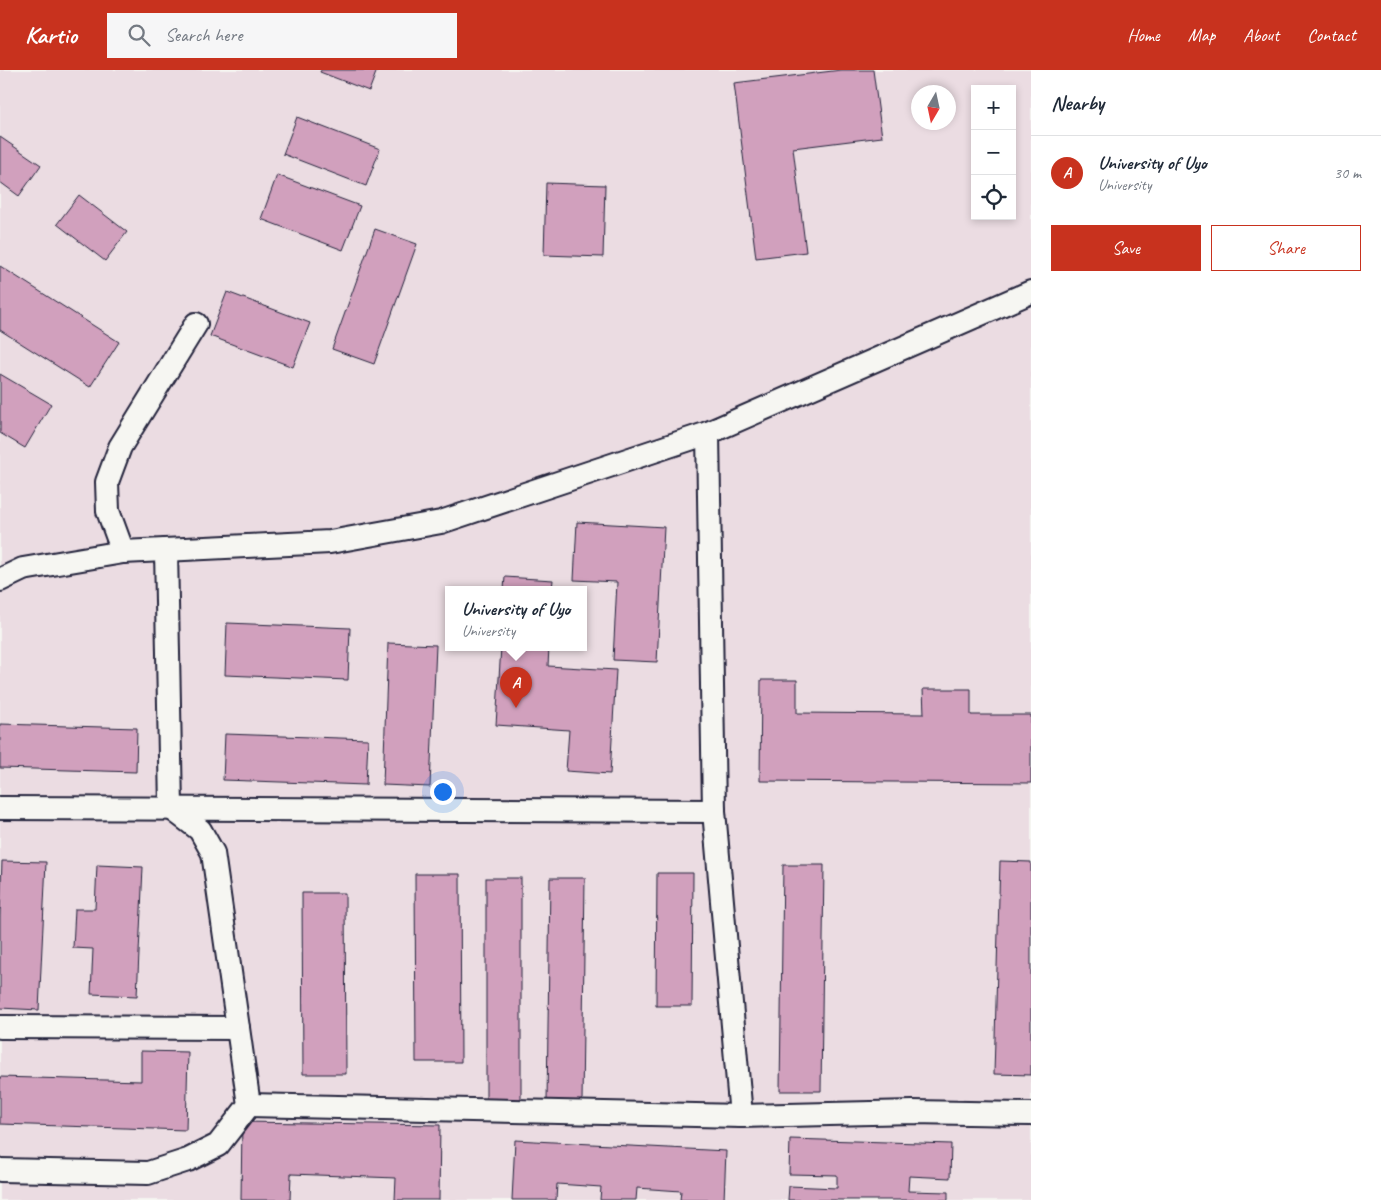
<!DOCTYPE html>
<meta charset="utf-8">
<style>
:root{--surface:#fff;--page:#f6f6f7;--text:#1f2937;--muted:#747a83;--line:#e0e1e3;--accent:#c8321e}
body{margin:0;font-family:Caveat,sans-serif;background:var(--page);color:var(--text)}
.controls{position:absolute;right:15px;top:15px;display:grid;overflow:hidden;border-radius:0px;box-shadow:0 2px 8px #0003}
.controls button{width:45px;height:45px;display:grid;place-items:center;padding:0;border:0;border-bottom:1px solid var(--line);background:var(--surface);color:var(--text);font:25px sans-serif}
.compass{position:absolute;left:911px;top:15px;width:45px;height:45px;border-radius:50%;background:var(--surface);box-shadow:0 2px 8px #0003;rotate:189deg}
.you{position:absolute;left:442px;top:721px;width:18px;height:18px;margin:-12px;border:4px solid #fff;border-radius:50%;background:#1a73e8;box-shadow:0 0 0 8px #1a73e833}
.badge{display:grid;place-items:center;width:32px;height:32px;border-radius:50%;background:var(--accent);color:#fff;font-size:16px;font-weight:700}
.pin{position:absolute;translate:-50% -41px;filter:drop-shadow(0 1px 2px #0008)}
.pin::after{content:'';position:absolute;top:26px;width:18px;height:15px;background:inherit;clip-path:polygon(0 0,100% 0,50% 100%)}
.popup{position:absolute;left:445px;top:516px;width:142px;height:65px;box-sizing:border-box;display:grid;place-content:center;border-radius:0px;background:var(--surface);filter:drop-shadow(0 1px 4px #0005);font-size:16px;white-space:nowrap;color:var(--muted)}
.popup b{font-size:19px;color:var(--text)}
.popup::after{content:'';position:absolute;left:50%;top:100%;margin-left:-10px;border:10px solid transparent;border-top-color:var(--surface)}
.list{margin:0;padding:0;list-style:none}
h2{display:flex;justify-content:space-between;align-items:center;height:65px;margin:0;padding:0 20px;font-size:21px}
h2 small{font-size:16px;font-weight:400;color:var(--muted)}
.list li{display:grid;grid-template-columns:32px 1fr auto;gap:15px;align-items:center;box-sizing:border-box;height:75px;padding:0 20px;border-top:1px solid var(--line)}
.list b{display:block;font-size:19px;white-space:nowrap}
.list p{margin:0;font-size:16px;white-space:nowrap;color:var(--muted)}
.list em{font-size:16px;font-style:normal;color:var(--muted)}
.actions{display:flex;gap:10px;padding:15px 20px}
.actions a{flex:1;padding:11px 0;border:1px solid var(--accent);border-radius:0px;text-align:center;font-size:18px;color:var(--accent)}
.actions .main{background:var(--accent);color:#fff}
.icon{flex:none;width:28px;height:28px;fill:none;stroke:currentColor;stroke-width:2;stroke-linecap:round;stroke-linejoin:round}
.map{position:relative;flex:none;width:1031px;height:1130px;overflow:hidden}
header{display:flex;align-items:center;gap:30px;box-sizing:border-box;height:70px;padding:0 25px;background:var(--accent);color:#fff}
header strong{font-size:24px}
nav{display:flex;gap:28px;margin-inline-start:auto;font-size:18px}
.search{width:350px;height:45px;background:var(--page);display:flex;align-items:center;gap:12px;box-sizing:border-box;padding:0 18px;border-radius:0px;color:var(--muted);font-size:19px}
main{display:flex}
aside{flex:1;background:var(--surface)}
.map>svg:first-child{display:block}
.built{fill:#ebdce2;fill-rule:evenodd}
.building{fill:#d1a0bd;stroke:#22223b}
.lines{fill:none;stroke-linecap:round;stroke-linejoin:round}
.street-casing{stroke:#22223b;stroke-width:26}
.street{stroke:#f6f6f2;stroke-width:22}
</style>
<header>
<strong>Kartio</strong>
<div class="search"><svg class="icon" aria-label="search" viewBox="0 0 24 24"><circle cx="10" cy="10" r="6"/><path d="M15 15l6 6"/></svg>Search here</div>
<nav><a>Home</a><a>Map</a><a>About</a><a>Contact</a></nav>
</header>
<main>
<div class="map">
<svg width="1031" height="1130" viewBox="0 0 1031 1130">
<rect width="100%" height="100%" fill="#f6f6f2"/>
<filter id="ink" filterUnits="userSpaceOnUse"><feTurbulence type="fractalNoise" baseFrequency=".02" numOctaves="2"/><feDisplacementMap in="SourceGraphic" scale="10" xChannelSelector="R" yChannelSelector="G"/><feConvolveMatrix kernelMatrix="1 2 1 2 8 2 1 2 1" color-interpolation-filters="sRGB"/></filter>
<g filter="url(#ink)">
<path class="built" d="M0 0H1031V1130H0ZM975 19H1012V146H975ZM918 22H948V52H918ZM448 519H584V577H448Z"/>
<g class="building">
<polygon points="321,0 377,0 369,21 320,2"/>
<polygon points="841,0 873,0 882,67 793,78 806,182 756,188 734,13"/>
<polygon points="297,47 380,79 366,116 283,84"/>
<polygon points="0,67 41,95 19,126 0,112"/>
<polygon points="277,105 360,136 343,180 261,149"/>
<polygon points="546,113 605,115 603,187 544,185"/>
<polygon points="79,125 127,162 105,191 57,154"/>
<polygon points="375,159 417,174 374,294 332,279"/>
<polygon points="0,196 119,272 90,317 0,260"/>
<polygon points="227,222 310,253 293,297 210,266"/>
<polygon points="0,304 51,334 25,378 0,363"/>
<polygon points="577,452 664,457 657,592 613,590 617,512 574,510"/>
<polygon points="505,507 553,510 552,519 504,519"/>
<polygon points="227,553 350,558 348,610 225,605"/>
<polygon points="388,573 436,575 430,717 383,715"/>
<polygon points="501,577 549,577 548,596 616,600 610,704 566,701 569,660 496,655"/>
<polygon points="761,610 797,610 797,643 924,644 923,619 971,619 971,645 1031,645 1031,713 760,711"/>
<polygon points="0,654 137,658 136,702 0,698"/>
<polygon points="225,664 368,669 366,715 223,710"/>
<polygon points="2,791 46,792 39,940 0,938 0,847"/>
<polygon points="1000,791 1031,792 1031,1005 994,1004"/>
<polygon points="97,795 143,797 137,926 91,924 93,879 73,878 75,839 95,839"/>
<polygon points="783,795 824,795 821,1021 780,1021"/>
<polygon points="657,803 693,803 692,936 656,936"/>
<polygon points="415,804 460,804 461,992 416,992"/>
<rect x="486" y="808" width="35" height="224"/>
<polygon points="550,808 585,808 582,1032 547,1032"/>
<polygon points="302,823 345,823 346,1004 303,1004"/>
<polygon points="141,981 188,982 186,1060 0,1054 0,1007 141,1011"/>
<polygon points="242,1052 440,1055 439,1130 395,1130 396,1108 291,1104 290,1130 241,1130"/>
<polygon points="790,1069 951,1074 950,1108 909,1106 908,1121 948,1122 948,1130 788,1130 789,1116 837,1118 837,1105 789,1104"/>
<polygon points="515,1070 726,1081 724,1130 680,1130 681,1121 637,1118 636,1130 600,1130 601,1117 557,1114 556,1130 512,1130"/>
</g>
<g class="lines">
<defs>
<g id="street">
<polyline points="708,363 714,741 741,1046"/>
<polyline points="123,482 108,441 107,412 120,377 196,254"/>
<polyline points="0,510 23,499 123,482 330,472 441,452 708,363 1031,222"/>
<polyline points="0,738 714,741"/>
<polyline points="0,957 238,958"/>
<polyline points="249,1035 741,1046 913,1042 1031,1044"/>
<polyline points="0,1100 148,1103 188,1090 218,1075 249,1035 213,783 200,760 171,738 166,480"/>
</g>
</defs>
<use href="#street" class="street-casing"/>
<use href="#street" class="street"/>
</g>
</g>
</svg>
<div class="controls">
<button>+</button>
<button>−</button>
<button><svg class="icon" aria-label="locate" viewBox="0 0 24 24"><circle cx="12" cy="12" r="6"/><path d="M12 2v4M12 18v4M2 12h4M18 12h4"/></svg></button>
</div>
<svg class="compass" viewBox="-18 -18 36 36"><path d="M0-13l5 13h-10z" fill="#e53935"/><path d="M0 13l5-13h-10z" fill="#747a83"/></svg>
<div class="you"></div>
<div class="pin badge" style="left:516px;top:638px">A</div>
<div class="popup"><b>University of Uyo</b>University</div>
</div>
<aside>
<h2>Nearby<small></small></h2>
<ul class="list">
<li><span class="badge">A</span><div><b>University of Uyo</b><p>University</p></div><em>30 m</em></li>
</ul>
<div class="actions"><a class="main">Save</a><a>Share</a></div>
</aside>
</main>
